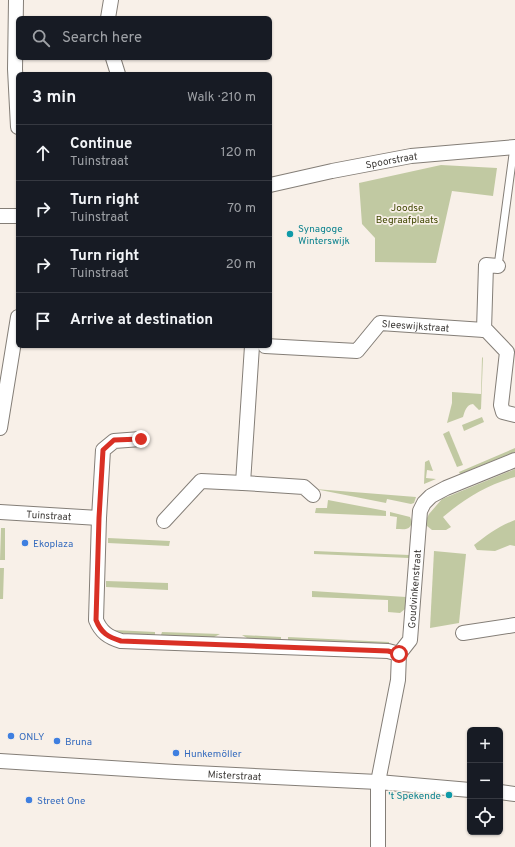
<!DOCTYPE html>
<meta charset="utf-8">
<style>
:root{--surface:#171b24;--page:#242831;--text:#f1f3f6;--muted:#9ea1a6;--line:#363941}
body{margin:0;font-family:Overpass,sans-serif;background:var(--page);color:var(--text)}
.controls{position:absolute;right:12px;bottom:12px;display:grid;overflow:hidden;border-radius:6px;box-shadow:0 1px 3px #0004}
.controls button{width:36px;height:36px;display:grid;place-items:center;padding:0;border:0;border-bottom:1px solid var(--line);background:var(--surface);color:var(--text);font:20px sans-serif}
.stop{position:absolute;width:12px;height:12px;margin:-9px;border:3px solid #d93025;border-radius:50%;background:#fff}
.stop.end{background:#d93025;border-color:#fff;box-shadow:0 1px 4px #0008}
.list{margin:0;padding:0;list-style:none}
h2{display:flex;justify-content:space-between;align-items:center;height:52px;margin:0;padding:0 16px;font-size:17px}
h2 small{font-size:13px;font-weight:400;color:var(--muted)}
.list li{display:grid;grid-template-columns:26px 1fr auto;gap:12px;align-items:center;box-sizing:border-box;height:56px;padding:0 16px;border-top:1px solid var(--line)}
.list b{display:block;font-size:15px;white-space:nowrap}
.list p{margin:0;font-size:13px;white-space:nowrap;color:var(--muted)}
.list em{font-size:13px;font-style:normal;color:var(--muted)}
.icon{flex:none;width:22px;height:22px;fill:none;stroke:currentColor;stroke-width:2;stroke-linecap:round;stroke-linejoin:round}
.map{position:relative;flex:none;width:515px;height:847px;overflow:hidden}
.search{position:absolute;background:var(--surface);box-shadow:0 1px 3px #0004;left:16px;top:16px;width:256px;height:44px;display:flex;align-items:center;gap:10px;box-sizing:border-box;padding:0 14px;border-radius:6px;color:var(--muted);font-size:15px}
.panel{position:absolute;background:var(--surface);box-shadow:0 1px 3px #0004;left:16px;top:72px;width:256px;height:276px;border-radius:6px}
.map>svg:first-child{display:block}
.green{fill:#c1c9a2}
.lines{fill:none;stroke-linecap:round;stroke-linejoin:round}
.lane-casing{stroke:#847e77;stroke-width:9}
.street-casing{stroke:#847e77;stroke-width:16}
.lane{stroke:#fff;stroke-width:7}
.street{stroke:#fff;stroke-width:14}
.route{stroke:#d93025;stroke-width:5}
.culture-dot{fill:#0f9aa8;stroke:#f8f0e8;stroke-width:1.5}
.shop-dot{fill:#3f7fe0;stroke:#f8f0e8;stroke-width:1.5}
.labels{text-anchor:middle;stroke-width:3.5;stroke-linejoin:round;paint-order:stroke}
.street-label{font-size:10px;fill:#3e3b38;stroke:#f8f0e8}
.park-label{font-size:10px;fill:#3f4601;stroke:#f8f0e8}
.culture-label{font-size:10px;fill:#0d838f;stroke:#f8f0e8;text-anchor:start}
.shop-label{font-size:10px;fill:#366cbe;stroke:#f8f0e8;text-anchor:start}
</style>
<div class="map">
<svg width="515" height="847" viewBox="0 0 515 847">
<rect width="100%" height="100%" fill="#f8f0e8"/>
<g class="green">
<polygon points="441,165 497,168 493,196 452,191 436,263 375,262 375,238 362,224 359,183"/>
<path d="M483 357 481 409 479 410 473 404C466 405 465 411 463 417L447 423 452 403V392L481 394 482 358Z"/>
<polygon points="482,417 484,422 464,431 462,425"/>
<polygon points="449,431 463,465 457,467 443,434"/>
<polygon points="515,448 515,452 460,474 459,472"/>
<polygon points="429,460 433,471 427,470 426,478 436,479 424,484 425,462"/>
<path d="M515 469V477C488 484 464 499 443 517L451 527 446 530H432L427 526 426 520 429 514 442 499Z"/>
<polygon points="315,489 416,497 414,503 411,504 387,499 386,503"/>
<polygon points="328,500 386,511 386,516 315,513 316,508 327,508"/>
<path d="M390 512 410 517 412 522C410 531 404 529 396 529L397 517 390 516Z"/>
<path d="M515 520V546L510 545 495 551 477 550 474 545C487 535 499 526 515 520Z"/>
<polygon points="1,528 5,528 5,560 0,560"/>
<polygon points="108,538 170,541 169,546 108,543"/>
<polygon points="314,551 409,555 409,558 314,554"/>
<polygon points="434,551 466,554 459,623 430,628"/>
<polygon points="0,568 4,568 3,599 0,599"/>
<polygon points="106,581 168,583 168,590 106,587"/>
<polygon points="312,591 406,597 405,609 400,613 388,612 388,600 312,597"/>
<polygon points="114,630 155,632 155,635 119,633 114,632"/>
<polygon points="162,632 220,634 214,637 161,635"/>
<polygon points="242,635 281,637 281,640 247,638"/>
<polygon points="288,637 389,642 389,645 288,640"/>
</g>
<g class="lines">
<defs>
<polyline id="lane" points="498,266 514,147"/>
<g id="street">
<polyline points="16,0 15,69 18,127"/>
<polyline points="108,18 111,0"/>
<polyline points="113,58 118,74"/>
<path id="s1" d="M270 185 332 171 411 156 515 147"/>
<polyline points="0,216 18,216"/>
<polyline points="498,266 486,265 484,330 487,331 507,352 501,405 503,412 515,415"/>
<polyline points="252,346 243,483 304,487 313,495"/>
<path id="s2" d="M265 346 357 351 380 323 484 330"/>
<polyline points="0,428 18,317"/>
<path d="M141 439 114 441 103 450 99 518 96 620C101 632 108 637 121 641L388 651 399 654"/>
<path id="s3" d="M0 512 99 518"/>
<polyline points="164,521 201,481 243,483"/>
<polyline points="463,633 515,625"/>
<path id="s4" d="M0 761 175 772 378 782 470 790"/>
<polyline points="500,792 515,794"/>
<path id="s5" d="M378 847V782L398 680 399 654 410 640 420 511 424 503 431 496 446 488 515 460"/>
</g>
</defs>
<use href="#lane" class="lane-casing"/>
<use href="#street" class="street-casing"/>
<use href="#lane" class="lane"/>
<use href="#street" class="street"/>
</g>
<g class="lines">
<path class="route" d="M141 439 114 440 103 450 99 518 96 620C101 633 108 637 121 641L388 651 399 654"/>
</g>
<g class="culture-dot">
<circle cx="290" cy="234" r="4"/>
<circle cx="449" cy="795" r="4"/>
</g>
<g class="shop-dot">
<circle cx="25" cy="543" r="4"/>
<circle cx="11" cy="736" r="4"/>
<circle cx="57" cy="741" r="4"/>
<circle cx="176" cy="753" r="4"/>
<circle cx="29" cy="800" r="4"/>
</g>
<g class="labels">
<g class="street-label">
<text dy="4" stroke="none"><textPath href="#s1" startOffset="124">Spoorstraat</textPath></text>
<text dy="4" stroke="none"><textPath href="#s2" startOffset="164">Sleeswijkstraat</textPath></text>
<text dy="4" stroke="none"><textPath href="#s3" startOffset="49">Tuinstraat</textPath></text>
<text dy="4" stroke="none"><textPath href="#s5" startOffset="264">Goudvinkenstraat</textPath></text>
<text dy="4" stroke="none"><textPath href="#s4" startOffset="235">Misterstraat</textPath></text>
</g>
<g class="park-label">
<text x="407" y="211">Joodse<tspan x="407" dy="12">Begraafplaats</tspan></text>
</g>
<g class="culture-label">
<text x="298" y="232">Synagoge<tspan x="298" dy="12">Winterswijk</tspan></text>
<text x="441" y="799" text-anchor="end">'t Spekende</text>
</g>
<g class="shop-label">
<text x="33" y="547">Ekoplaza</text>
<text x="19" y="740">ONLY</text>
<text x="65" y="745">Bruna</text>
<text x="184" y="757">Hunkemöller</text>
<text x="37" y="804">Street One</text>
</g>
</g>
</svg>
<div class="controls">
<button>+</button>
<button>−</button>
<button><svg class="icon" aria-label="locate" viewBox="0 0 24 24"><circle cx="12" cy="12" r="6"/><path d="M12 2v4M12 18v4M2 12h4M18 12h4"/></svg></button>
</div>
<div class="stop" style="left:399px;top:654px"></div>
<div class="stop end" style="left:141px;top:439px"></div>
<div class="search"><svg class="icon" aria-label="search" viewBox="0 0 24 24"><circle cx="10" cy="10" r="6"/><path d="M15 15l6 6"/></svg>Search here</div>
<section class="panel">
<h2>3 min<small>Walk · 210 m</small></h2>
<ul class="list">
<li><svg class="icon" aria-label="ahead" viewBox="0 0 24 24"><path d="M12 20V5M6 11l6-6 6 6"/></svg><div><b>Continue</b><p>Tuinstraat</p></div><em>120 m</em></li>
<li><svg class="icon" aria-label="right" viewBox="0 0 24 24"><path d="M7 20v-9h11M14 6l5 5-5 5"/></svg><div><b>Turn right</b><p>Tuinstraat</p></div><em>70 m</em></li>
<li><svg class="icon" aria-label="right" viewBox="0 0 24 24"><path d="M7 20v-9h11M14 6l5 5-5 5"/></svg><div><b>Turn right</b><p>Tuinstraat</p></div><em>20 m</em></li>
<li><svg class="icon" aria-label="arrive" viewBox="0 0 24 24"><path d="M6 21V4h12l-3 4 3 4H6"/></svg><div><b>Arrive at destination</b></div></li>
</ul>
</section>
</div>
